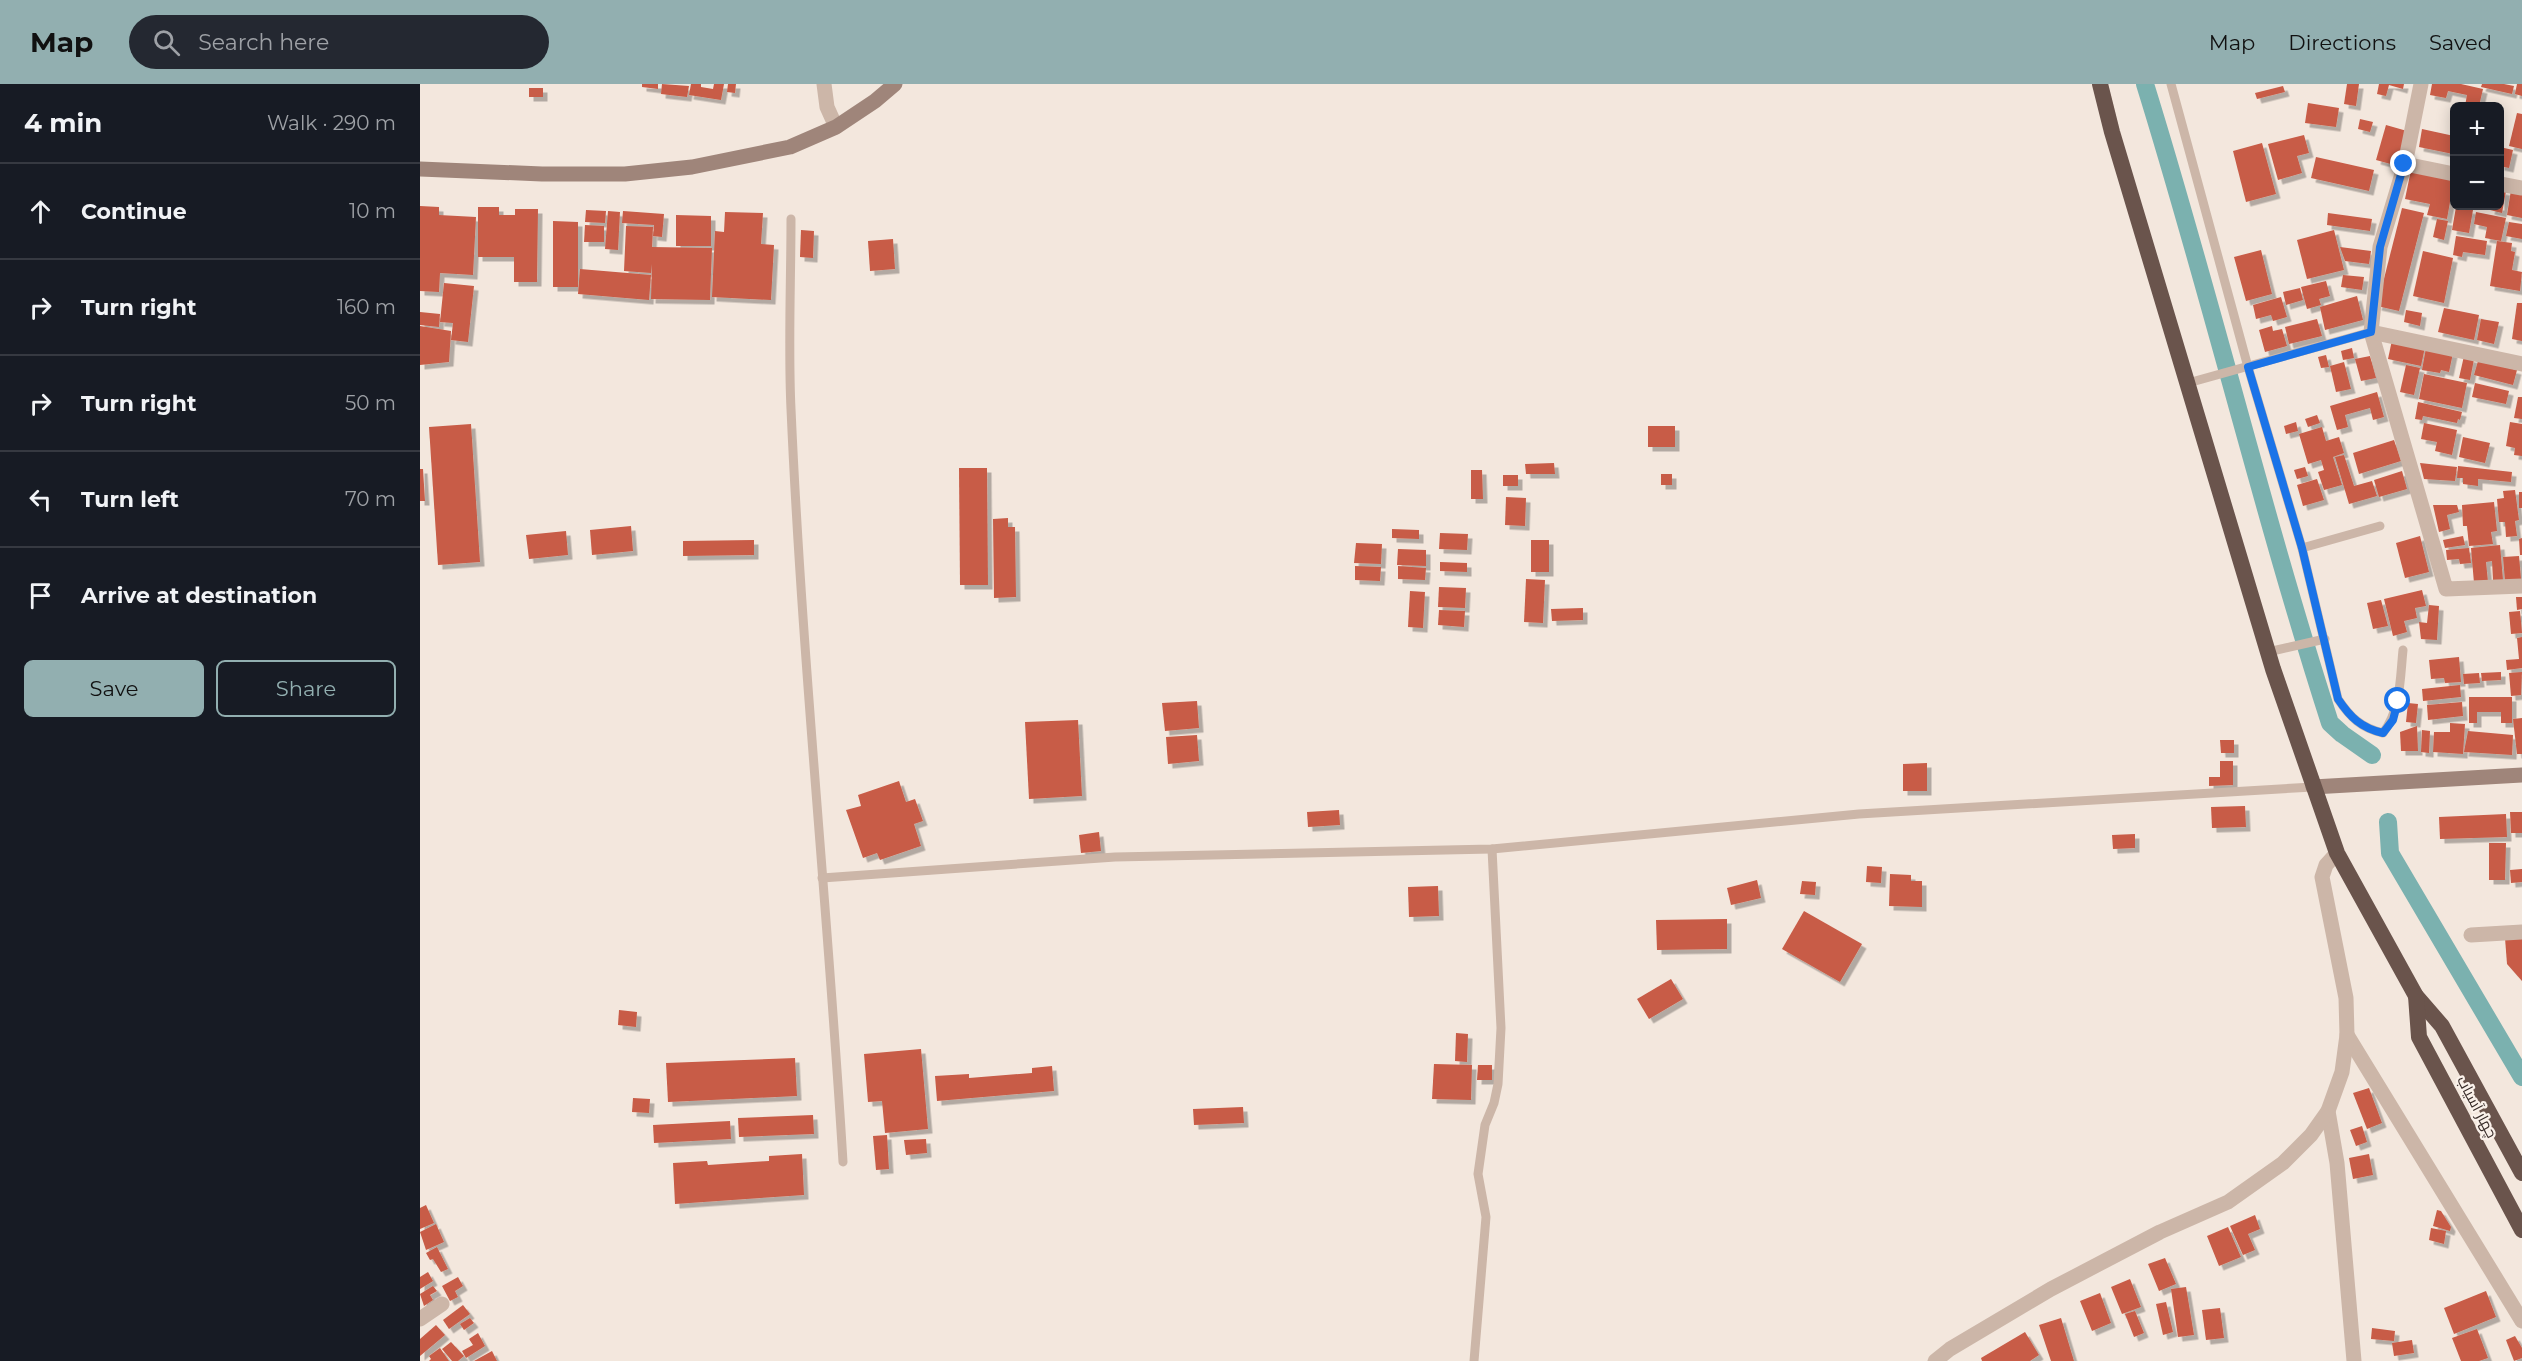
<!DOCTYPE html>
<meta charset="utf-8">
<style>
:root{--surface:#171b24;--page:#242831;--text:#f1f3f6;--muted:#9ea1a6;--line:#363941;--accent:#92afb0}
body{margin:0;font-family:Montserrat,Cairo,sans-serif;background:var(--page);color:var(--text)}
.controls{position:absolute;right:18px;top:18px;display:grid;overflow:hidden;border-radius:9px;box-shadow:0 3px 15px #0003}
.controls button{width:54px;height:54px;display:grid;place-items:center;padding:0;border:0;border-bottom:2px solid var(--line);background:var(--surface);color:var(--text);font:30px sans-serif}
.stop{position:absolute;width:18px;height:18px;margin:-14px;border:4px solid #1a73e8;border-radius:50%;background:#fff}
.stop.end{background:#1a73e8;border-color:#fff;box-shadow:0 2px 6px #0008}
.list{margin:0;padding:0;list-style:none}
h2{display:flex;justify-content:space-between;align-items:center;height:78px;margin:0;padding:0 24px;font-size:26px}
h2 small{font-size:20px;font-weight:400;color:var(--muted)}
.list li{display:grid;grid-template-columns:39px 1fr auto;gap:18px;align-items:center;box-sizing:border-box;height:96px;padding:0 24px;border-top:2px solid var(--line)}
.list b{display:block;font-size:22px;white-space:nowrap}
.list em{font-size:20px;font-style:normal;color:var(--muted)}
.actions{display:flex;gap:12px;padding:18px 24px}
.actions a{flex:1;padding:14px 0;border:2px solid var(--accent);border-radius:9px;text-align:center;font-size:21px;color:var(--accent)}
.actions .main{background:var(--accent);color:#111}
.icon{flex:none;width:33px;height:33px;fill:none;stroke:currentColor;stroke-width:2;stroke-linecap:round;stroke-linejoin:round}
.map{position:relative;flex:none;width:2102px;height:1277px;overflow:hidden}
header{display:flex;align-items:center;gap:36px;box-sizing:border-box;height:84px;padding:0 30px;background:var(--accent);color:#111}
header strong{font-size:28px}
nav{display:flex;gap:33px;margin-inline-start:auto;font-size:21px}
.search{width:420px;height:54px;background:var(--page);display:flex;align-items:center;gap:15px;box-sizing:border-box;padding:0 21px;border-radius:33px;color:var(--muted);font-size:22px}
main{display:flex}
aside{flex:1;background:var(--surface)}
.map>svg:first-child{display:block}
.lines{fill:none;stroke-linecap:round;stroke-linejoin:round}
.canal{stroke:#7bb1af;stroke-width:18}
.building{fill:#c85b46;filter:url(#shadow)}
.service{stroke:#ccb6a8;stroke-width:9}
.minor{stroke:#ccb6a8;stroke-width:15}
.tertiary{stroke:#ccb6a8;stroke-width:15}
.secondary{stroke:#9f857a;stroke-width:15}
.trunk{stroke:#6a544c;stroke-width:16}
.route{stroke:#1a73e8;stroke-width:8}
.labels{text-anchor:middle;stroke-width:4.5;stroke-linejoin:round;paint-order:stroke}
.street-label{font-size:15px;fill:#382c29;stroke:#faf1ea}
</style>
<header>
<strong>Map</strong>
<div class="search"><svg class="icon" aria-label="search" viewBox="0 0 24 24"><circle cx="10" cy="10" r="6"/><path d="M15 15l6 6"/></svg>Search here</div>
<nav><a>Map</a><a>Directions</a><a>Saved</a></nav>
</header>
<main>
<aside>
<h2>4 min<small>Walk · 290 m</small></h2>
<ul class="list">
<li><svg class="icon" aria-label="ahead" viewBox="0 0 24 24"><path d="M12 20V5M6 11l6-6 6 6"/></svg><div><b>Continue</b></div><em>10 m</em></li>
<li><svg class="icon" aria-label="right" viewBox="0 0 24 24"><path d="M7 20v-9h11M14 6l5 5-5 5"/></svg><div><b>Turn right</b></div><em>160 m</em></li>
<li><svg class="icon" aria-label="right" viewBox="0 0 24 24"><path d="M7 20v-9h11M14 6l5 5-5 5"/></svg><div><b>Turn right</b></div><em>50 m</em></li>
<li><svg class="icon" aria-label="left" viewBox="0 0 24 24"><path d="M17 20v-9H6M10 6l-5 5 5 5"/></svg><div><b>Turn left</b></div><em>70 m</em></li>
<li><svg class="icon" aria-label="arrive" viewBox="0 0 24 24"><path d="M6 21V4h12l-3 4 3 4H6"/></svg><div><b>Arrive at destination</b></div></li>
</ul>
<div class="actions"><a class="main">Save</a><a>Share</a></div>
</aside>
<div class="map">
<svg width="2102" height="1277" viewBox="0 0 2102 1277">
<defs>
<filter id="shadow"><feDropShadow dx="4.5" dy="4.5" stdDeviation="0" flood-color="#0004"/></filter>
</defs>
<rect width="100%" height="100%" fill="#f3e7dd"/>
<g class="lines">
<g class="canal">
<path d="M1725 0C1791 212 1842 428 1910 639L1922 650 1952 671"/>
<polyline points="1968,738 1970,769 2102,993"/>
</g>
</g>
<g class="building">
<polygon points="222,0 238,0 238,5 222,3"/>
<polygon points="242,0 269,2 267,13 241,10"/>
<polygon points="271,0 281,0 281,3 293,5 294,0 304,0 301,16 269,11"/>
<polygon points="308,0 316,0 315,9 307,8"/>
<polygon points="1927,0 1939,0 1936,22 1924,20"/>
<polygon points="1959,0 1984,0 1983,5 1969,1 1966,12 1957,10"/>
<polygon points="2012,0 2041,0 2063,5 2059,22 2045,22 2047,11 2028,7 2026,14 2010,11"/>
<polygon points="2062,0 2084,0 2094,2 2092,10 2061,3"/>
<polygon points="2097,0 2102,0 2102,12 2095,10"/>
<polygon points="1863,2 1865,8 1837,15 1835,9"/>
<rect x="109" y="4" width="14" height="9"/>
<polygon points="1888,19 1919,24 1916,43 1885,39"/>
<polygon points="2097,29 2102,30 2102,65 2089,62"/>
<polygon points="1940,35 1953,38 1950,48 1938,45"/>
<polygon points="1966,41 1987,47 1978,82 1956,76"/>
<polygon points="2002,45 2034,52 2033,70 1999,63"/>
<polygon points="1884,51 1889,69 1877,72 1882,89 1858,96 1848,60"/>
<polygon points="1842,59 1856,110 1826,118 1813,67"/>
<polygon points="2080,63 2093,66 2089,84 2080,82"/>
<polygon points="1896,73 1954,86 1949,107 1891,94"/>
<polygon points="1991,86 2034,95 2027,135 2007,131 2010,120 1985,115"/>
<polygon points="2080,106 2086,107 2082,129 2070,126 2071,122 2080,122"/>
<polygon points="2091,106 2102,109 2102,134 2087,131"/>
<polygon points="0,122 19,123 19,131 56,133 53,191 20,189 19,208 0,207"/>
<polygon points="58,123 79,123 79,131 95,131 95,125 118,125 117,198 94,198 94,173 58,173"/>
<polygon points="2036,123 2053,126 2049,149 2032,146"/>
<polygon points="1982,124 2004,129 1979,227 1957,222"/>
<polygon points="166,126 186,127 185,139 165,138"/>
<polygon points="188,127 200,128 198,166 185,165"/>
<polygon points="203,127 244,130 242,153 233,152 234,141 202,139"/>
<polygon points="305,128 343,129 341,160 354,161 351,216 292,213 295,147 304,148"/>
<polygon points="2056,128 2086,134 2081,157 2065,154 2067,143 2054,140"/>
<polygon points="1908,129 1952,135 1950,147 1907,141"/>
<polygon points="256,131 291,132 291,162 256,162"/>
<polygon points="2017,135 2028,137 2024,156 2013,153"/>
<polygon points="133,137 158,138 158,203 133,203"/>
<polygon points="2089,138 2102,140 2102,155 2086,152"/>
<polygon points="165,141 184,142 184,158 164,158"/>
<polygon points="206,142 233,143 232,163 292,164 290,216 231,215 232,180 231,189 204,187"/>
<polygon points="381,146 394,147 393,174 380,173"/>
<polygon points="1914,146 1924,186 1887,195 1877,156"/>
<polygon points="2036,152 2067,157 2065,171 2043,168 2042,173 2033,171"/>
<polygon points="473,155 475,185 450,187 448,157"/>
<polygon points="2077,157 2092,159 2091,167 2095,168 2092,186 2102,188 2100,207 2070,202"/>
<polygon points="1920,163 1951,167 1949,180 1925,177"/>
<polygon points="1841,166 1852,210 1826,217 1814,173"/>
<polygon points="2003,167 2033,174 2024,219 1993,212"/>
<polygon points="160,185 231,191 229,216 158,210"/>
<polygon points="1923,191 1944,193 1942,206 1921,203"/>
<polygon points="1906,197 1910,212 1899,215 1901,221 1887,225 1881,203"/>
<polygon points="24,199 54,202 48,258 31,256 33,239 20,238"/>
<polygon points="1880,204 1883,216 1866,221 1863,208"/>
<polygon points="1937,212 1943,236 1905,246 1900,223"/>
<polygon points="1861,213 1867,233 1853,237 1851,231 1836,235 1833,221"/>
<polygon points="2097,219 2102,219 2102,257 2092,255"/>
<polygon points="2024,224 2059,231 2054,256 2018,248"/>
<polygon points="1986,226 2002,229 2000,242 1984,238"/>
<polygon points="0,228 20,230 19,243 0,241"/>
<polygon points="1897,235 1902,252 1869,260 1865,243"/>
<polygon points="2061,235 2079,238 2074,260 2057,256"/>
<polygon points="0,242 31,247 29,278 0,281"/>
<polygon points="1852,242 1853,247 1862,245 1867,262 1845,268 1839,246"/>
<polygon points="1972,256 2005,263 2001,282 1968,275"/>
<polygon points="1932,264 1934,274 1923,276 1921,267"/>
<polygon points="2006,264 2033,269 2029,288 2021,286 2020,289 2002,286"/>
<polygon points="1906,271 1909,283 1901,284 1898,273"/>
<polygon points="1950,272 1956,294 1941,297 1935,275"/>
<polygon points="2044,272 2054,275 2050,296 2039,294"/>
<polygon points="2058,277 2097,286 2093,301 2054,291"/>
<polygon points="1924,278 1931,305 1916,308 1910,282"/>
<polygon points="1986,281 2000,284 1994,311 1980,308"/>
<polygon points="2004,290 2047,299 2042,324 1999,315"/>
<polygon points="2055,299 2089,307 2086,320 2052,313"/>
<polygon points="1957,308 1964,333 1953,336 1950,324 1925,331 1928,343 1917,346 1910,322"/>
<polygon points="2098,313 2102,313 2102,335 2094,334"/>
<polygon points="1998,318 2042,328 2040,336 2038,335 2037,339 2003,332 2002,336 1995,335"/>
<polygon points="1897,331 1900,339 1888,343 1885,335"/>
<polygon points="1876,338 1878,347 1866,350 1864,342"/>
<polygon points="2090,338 2102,340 2102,372 2094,371 2095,364 2086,362"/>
<polygon points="2004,339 2037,346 2032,371 2015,367 2017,358 2001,355"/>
<polygon points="51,340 60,478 18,481 9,343"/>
<rect x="1228" y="342" width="27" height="21"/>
<polygon points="1902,343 1906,357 1919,353 1924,369 1913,373 1922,401 1904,406 1898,388 1904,386 1901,376 1888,380 1879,350"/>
<polygon points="2043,353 2070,359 2065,379 2039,373"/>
<polygon points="1974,356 1981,377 1939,390 1933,369"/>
<polygon points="1924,371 1934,402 1952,397 1957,412 1929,420 1915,373"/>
<polygon points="1134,379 1135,390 1106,390 1105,380"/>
<polygon points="2000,379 2037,383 2035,397 2004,395"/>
<polygon points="2038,382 2092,388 2091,398 2058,395 2058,402 2043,400 2043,394 2037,394"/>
<polygon points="1885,383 1888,392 1877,395 1874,386"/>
<polygon points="539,384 567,384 568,501 540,501"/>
<polygon points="0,385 3,385 5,417 0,417"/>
<polygon points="1051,386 1062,386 1063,415 1051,415"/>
<polygon points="1982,387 1987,405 1959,413 1954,396"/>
<rect x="1241" y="390" width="11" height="11"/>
<rect x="1083" y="391" width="15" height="11"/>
<polygon points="1897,395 1904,416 1883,422 1877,401"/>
<polygon points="2095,406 2099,436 2095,437 2097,452 2086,453 2085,438 2079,438 2077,415 2084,414 2083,407"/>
<rect x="2099" y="408" width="3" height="16"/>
<polygon points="1086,413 1106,414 1105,442 1085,441"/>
<polygon points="2074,418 2077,447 2071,448 2073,460 2049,462 2047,442 2043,442 2042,421"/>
<polygon points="2013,421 2037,421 2039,428 2027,431 2030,445 2019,448"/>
<polygon points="588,434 588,443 595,443 596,513 574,514 573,435"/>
<polygon points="211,442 213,467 172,471 170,446"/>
<polygon points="972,445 999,446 999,455 972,454"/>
<polygon points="146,447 148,471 109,475 106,451"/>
<polygon points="1020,449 1048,450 1047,466 1019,465"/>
<polygon points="2000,452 2009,488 1985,494 1976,459"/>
<polygon points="2043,452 2045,461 2025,464 2023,456"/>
<polygon points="2102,454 2102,471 2100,471 2099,455"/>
<polygon points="334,456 334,471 263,472 263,457"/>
<rect x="1111" y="456" width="18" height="32"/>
<polygon points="936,459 962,460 961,480 934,479"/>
<polygon points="2080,461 2083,496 2073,496 2072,477 2066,478 2068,498 2054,499 2051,464"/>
<polygon points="2049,464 2051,479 2040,480 2039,475 2027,476 2026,466"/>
<polygon points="978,465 1006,466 1006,482 977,481"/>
<polygon points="2099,472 2101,495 2085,497 2083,473"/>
<polygon points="1020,478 1047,479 1047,488 1020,487"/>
<polygon points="935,482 961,483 960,497 935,496"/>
<polygon points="978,482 1006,484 1005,496 978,495"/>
<polygon points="1106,495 1125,496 1123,539 1104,538"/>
<polygon points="1019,503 1046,504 1045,524 1018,523"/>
<polygon points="2002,506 2006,522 1995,524 1997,534 1984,537 1987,548 1973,552 1964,515"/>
<polygon points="990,507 1005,508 1003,544 988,543"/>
<polygon points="2096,513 2102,513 2102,525 2097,526"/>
<polygon points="1961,516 1968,542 1953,545 1947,519"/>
<polygon points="2009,521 2019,522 2017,556 2001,555 1999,538 2007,539"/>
<polygon points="1163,524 1163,536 1132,537 1131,525"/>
<polygon points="1019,526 1045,527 1044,543 1018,541"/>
<polygon points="2100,527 2102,549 2091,550 2089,528"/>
<polygon points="2102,553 2102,584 2087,586 2086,576 2099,575 2097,554"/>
<polygon points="2039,573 2041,598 2025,599 2024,594 2011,595 2009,576"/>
<polygon points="2081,588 2081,596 2062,597 2061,589"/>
<polygon points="2102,588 2101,611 2091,612 2089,589"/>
<polygon points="2059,589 2060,599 2044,600 2043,590"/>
<polygon points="2040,601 2041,613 2003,617 2002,605"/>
<polygon points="2049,613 2092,613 2092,639 2081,639 2081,628 2057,628 2057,639 2049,639"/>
<polygon points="777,617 779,644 745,647 742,619"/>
<polygon points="2042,618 2043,632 2008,636 2007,621"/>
<polygon points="1988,619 1998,620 1996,639 1986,638"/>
<polygon points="2102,634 2102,670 2097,670 2093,635"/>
<polygon points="658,636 662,712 609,715 605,638"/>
<polygon points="2030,639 2045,640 2043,670 2013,668 2014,648 2030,648"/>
<polygon points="1997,642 1998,667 1981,667 1980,648"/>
<polygon points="2002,646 2010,647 2009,669 2001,668"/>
<polygon points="2048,647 2093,651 2092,671 2044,668"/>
<polygon points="777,651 779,677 748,680 746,653"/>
<polygon points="1800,656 1814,656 1814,669 1801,669"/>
<polygon points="1800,677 1813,677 1813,701 1789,702 1789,693 1800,693"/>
<polygon points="1507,679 1507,707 1483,707 1483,680"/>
<polygon points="479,697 486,718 495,715 503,737 494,740 501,762 460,776 457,769 443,774 426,726 441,722 438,711"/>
<polygon points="1825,722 1826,743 1792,744 1791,723"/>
<polygon points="919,726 920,741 888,743 887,728"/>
<polygon points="2090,728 2102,728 2102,749 2091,749"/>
<polygon points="2086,730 2087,753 2020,755 2019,733"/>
<polygon points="679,748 681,767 661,769 659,751"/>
<polygon points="1715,750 1715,764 1693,765 1692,751"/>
<polygon points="2069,759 2086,759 2085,796 2069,796"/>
<polygon points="1447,782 1462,783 1461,799 1446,798"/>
<polygon points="2102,785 2102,798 2091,799 2090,786"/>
<polygon points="1470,790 1491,791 1491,797 1502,797 1502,823 1469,822"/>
<polygon points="1337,796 1341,814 1311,821 1307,804"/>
<polygon points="1382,797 1396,798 1395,811 1380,810"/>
<polygon points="1018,802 1019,832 989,833 988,803"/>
<polygon points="1384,827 1442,860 1420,898 1362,865"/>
<polygon points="1307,835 1307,865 1237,866 1236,836"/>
<polygon points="2102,853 2102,897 2087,880 2085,854"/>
<polygon points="1251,895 1263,915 1229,935 1217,915"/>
<polygon points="199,926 217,928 216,943 198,941"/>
<polygon points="1036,949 1048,950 1047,978 1035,977"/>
<polygon points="501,965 508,1045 465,1049 462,1017 448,1018 444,970"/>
<polygon points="375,974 377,1012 248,1018 246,979"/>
<polygon points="1014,980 1052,981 1051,1016 1012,1015"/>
<polygon points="1058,981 1072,981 1072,996 1057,996"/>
<polygon points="632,982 634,1007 517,1017 515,992 549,990 549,994 612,989 612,984"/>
<polygon points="1949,1004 1962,1039 1947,1045 1933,1009"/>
<polygon points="213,1014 230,1015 229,1029 212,1028"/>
<polygon points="823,1023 824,1039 774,1041 773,1025"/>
<polygon points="393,1031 394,1050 319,1053 318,1034"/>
<polygon points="310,1037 311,1055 234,1059 233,1041"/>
<polygon points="1942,1042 1947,1058 1936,1062 1930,1046"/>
<polygon points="467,1051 469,1085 456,1086 453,1052"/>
<polygon points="506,1055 507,1069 486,1071 484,1056"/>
<polygon points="382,1070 384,1111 255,1120 253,1079 287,1077 288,1081 349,1077 349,1072"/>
<polygon points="1949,1070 1953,1091 1933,1095 1929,1074"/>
<polygon points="6,1121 14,1139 0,1145 0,1124"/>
<polygon points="2017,1126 2021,1127 2031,1143 2030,1147 2013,1142"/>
<polygon points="1835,1131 1840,1145 1828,1150 1835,1166 1823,1171 1810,1142"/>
<polygon points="16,1140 24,1158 6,1166 0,1148"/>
<polygon points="1808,1143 1821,1173 1799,1182 1787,1152"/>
<polygon points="2011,1144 2026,1147 2024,1160 2009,1156"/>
<polygon points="17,1163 28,1185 21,1188 13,1175 10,1176 6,1169"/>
<polygon points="1745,1174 1756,1200 1739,1207 1728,1180"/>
<polygon points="8,1188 13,1197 0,1205 0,1193"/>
<polygon points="38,1193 43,1202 35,1207 38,1213 30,1217 22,1202"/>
<polygon points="1710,1195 1721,1223 1702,1230 1691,1203"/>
<polygon points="13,1202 17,1207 10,1211 13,1216 4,1222 0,1210"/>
<polygon points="1766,1203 1774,1251 1758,1253 1751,1205"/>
<polygon points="2066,1207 2076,1233 2034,1250 2024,1224"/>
<polygon points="1680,1209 1691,1239 1672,1247 1660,1217"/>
<polygon points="1746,1218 1753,1248 1743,1251 1736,1220"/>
<polygon points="43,1221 50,1230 29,1245 23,1236"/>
<polygon points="1800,1224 1804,1254 1786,1256 1782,1226"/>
<polygon points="1715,1227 1724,1249 1714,1253 1705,1230"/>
<polygon points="50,1234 54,1239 44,1246 40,1240"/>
<polygon points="1641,1234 1654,1277 1631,1277 1619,1241"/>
<polygon points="16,1241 25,1251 0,1272 0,1255"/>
<polygon points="1952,1244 1975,1247 1974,1257 1951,1255"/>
<polygon points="2057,1245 2068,1274 2059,1277 2041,1277 2032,1254"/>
<polygon points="1605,1248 1619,1271 1610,1277 1562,1277 1561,1274"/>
<polygon points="58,1249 65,1262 46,1274 42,1267 53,1261 49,1255"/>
<polygon points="2095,1252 2102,1264 2102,1274 2094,1277 2086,1256"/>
<polygon points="1992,1256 1994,1269 1974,1272 1972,1259"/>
<polygon points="31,1258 44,1272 38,1277 32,1277 22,1265"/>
<polygon points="20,1264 29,1277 9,1277 11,1275 9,1272"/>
<polygon points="72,1267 77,1277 54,1277"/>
</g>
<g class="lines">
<g class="service">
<path d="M1751 0 1828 283 1882 464 1918 615C1930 633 1941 644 1963 649 1981 625 1980 595 1983 566"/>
<path d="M371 135C371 198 368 262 371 325 382 576 408 827 423 1078"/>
<polyline points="1768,299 1951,248"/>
<polyline points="1882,464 1960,442"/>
<polyline points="1848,568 1905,555"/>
<polyline points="402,794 695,773 1072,765 1439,730 1893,703"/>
<polyline points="1054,1277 1066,1133 1058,1090 1065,1041 1074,1019 1078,1000 1081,944 1072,765"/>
</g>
<g class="minor">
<polyline points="404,0 407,23 416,43"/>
<polyline points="2001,0 1985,80 1960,163 1951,248 2026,505 2102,502"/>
<polyline points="1985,80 2034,90"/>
<polyline points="2080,100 2102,104"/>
<polyline points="1951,248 2102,280"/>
<polyline points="2051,851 2102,848"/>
<polyline points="1908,1027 1917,1079 1934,1277"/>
<polyline points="0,1235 22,1220"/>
</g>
<g class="tertiary">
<polyline points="1927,951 2102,1237"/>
<polyline points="1515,1277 1530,1265 1631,1205 1740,1148 1808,1118 1863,1079 1891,1051 1908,1027 1922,988 1927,951 1926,914 1902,793 1906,781 1917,769"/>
</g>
<g class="secondary">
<polyline points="0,85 122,90 205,90 272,83 370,63 416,43 455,17 475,0"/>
<polyline points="1893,703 2102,691"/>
</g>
<g class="trunk">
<polyline points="1680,0 1692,48 1853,585 1917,769 1996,912 2022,942 2102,1089"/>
<polyline points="1996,912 1999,953 2102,1146"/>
</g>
</g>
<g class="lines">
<path class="route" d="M1978 617 1973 636 1963 649C1941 644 1930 633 1918 615L1882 464 1828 283 1951 248 1960 163 1984 80"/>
</g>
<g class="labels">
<g class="street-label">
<text transform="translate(2057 1023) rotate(62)" y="5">چهار آسیاب</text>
</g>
</g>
</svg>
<div class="controls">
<button>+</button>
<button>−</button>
</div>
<div class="stop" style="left:1978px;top:617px"></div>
<div class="stop end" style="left:1984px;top:80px"></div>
</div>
</main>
